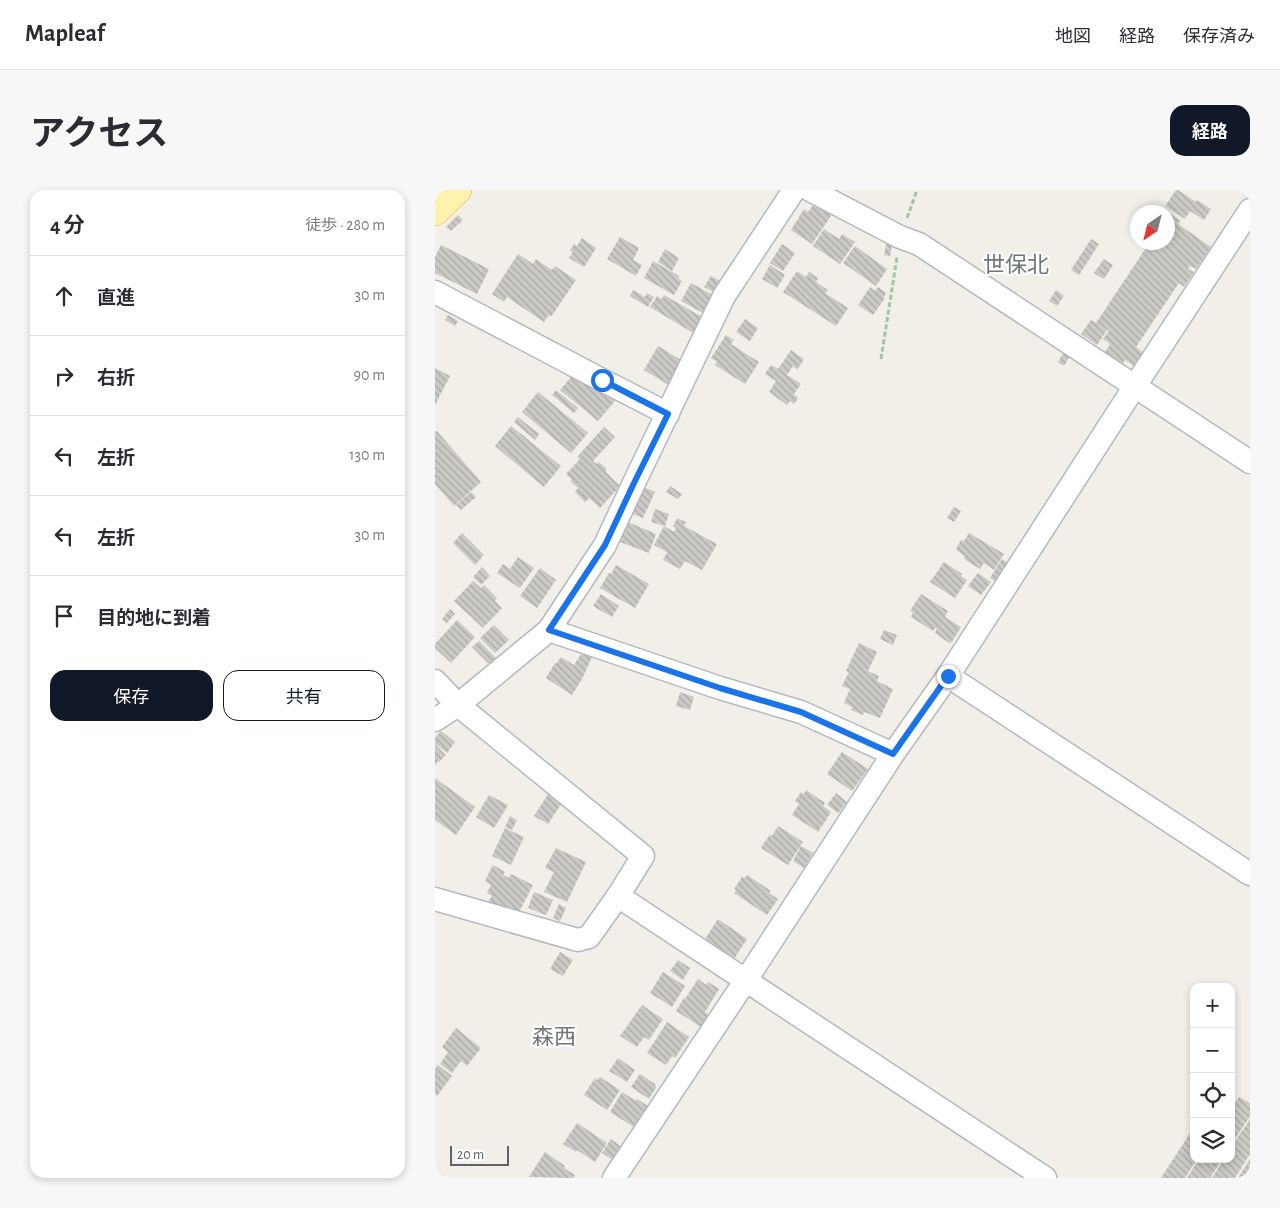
<!DOCTYPE html>
<html lang="ja">
<meta charset="utf-8">
<style>
:root{--surface:#fff;--page:#f7f7f7;--text:#2b2b33;--muted:#7c7c81;--line:#e1e1e2;--accent:#111827}
body{margin:0;font-family:"Alegreya Sans","Noto Sans JP",sans-serif;background:var(--page);color:var(--text)}
.controls{position:absolute;right:15px;bottom:15px;display:grid;overflow:hidden;border-radius:10px;box-shadow:0 2px 8px #0003}
.controls button{width:45px;height:45px;display:grid;place-items:center;padding:0;border:0;border-bottom:1px solid var(--line);background:var(--surface);color:var(--text);font:25px sans-serif}
.compass{position:absolute;left:695px;top:15px;width:45px;height:45px;border-radius:50%;background:var(--surface);box-shadow:0 2px 8px #0003;rotate:215deg}
.scale{position:absolute;left:15px;bottom:12px;width:59px;box-sizing:border-box;padding-left:5px;border:2px solid #5f6368;border-top:0;font-size:14px;line-height:18px;white-space:nowrap;color:#5f6368;-webkit-text-stroke:4px #fff;paint-order:stroke}
.stop{position:absolute;width:15px;height:15px;margin:-11px;border:4px solid #1a73e8;border-radius:50%;background:#fff}
.stop.end{background:#1a73e8;border-color:#fff;box-shadow:0 1px 5px #0008}
.list{margin:0;padding:0;list-style:none}
h2{display:flex;justify-content:space-between;align-items:center;height:65px;margin:0;padding:0 20px;font-size:21px}
h2 small{font-size:16px;font-weight:400;color:var(--muted)}
.list li{display:grid;grid-template-columns:32px 1fr auto;gap:15px;align-items:center;box-sizing:border-box;height:80px;padding:0 20px;border-top:1px solid var(--line)}
.list b{display:block;font-size:19px;white-space:nowrap}
.list em{font-size:16px;font-style:normal;color:var(--muted)}
.actions{display:flex;gap:10px;padding:15px 20px}
.actions a{flex:1;padding:11px 0;border:1px solid var(--accent);border-radius:15px;text-align:center;font-size:18px;color:var(--accent)}
.actions .main{background:var(--accent);color:#fff}
.icon{flex:none;width:28px;height:28px;fill:none;stroke:currentColor;stroke-width:2;stroke-linecap:round;stroke-linejoin:round}
.map{position:relative;flex:none;width:815px;height:988px;overflow:hidden;border-radius:15px}
header{display:flex;align-items:center;gap:30px;box-sizing:border-box;height:70px;padding:0 25px;background:var(--surface);border-bottom:1px solid var(--line)}
header strong{font-size:24px}
nav{display:flex;gap:28px;margin-inline-start:auto;font-size:18px}
.intro{display:flex;align-items:center;justify-content:space-between;box-sizing:border-box;height:120px;padding:0 30px}
h1{margin:0;font-size:35px}
.button{padding:12px 22px;border-radius:15px;background:var(--accent);color:#fff;font-size:18px;font-weight:700}
main{display:flex;gap:30px;padding:0 30px}
aside{flex:1;background:var(--surface);border-radius:15px;box-shadow:0 2px 8px #0003}
.map>svg:first-child{display:block}
.building{fill:url(#building-back-hatch)}
.lines{fill:none;stroke-linecap:round;stroke-linejoin:round}
.street-casing{stroke:#b5b8bc;stroke-width:25}
.primary-casing{stroke:#f2c960;stroke-width:30}
.path{stroke:#9cc7a9;stroke-width:3;stroke-dasharray:5 2.5;stroke-linecap:butt}
.street{stroke:#fff;stroke-width:22}
.primary{stroke:#fff2af;stroke-width:28}
.route{stroke:#1a73e8;stroke-width:6}
.labels{text-anchor:middle;stroke-width:4;stroke-linejoin:round;paint-order:stroke}
.quarter-label{font-size:22px;fill:#70757a;stroke:#fff}
</style>
<header>
<strong>Mapleaf</strong>
<nav><a>地図</a><a>経路</a><a>保存済み</a></nav>
</header>
<div class="intro"><h1>アクセス</h1><a class="button">経路</a></div>
<main>
<aside>
<h2>4 分<small>徒歩 · 280 m</small></h2>
<ul class="list">
<li><svg class="icon" aria-label="ahead" viewBox="0 0 24 24"><path d="M12 20V5M6 11l6-6 6 6"/></svg><div><b>直進</b></div><em>30 m</em></li>
<li><svg class="icon" aria-label="right" viewBox="0 0 24 24"><path d="M7 20v-9h11M14 6l5 5-5 5"/></svg><div><b>右折</b></div><em>90 m</em></li>
<li><svg class="icon" aria-label="left" viewBox="0 0 24 24"><path d="M17 20v-9H6M10 6l-5 5 5 5"/></svg><div><b>左折</b></div><em>130 m</em></li>
<li><svg class="icon" aria-label="left" viewBox="0 0 24 24"><path d="M17 20v-9H6M10 6l-5 5 5 5"/></svg><div><b>左折</b></div><em>30 m</em></li>
<li><svg class="icon" aria-label="arrive" viewBox="0 0 24 24"><path d="M6 21V4h12l-3 4 3 4H6"/></svg><div><b>目的地に到着</b></div></li>
</ul>
<div class="actions"><a class="main">保存</a><a>共有</a></div>
</aside>
<div class="map">
<svg width="815" height="988" viewBox="0 0 815 988">
<defs>
<pattern id="building-back-hatch" width="6" height="6" patternUnits="userSpaceOnUse" patternTransform="scale(1.25)"><rect width="6" height="6" fill="#cccac5"/><path d="M-1 5l2 2M0 0l6 6M5-1l2 2" fill="none" stroke="#a9a8a4"/></pattern>
</defs>
<rect width="100%" height="100%" fill="#f1efe8"/>
<g class="building">
<polygon points="741,0 743,0 761,12 762,10 776,19 769,30 755,21 750,29 730,16"/>
<polygon points="385,5 402,17 377,54 356,40 369,19 373,22"/>
<polygon points="729,19 745,31 743,34 776,57 761,79 755,76 753,79 759,82 749,97 744,93 701,157 709,163 700,177 690,170 687,174 681,170 680,171 669,164 675,154 668,149 674,141 664,134 672,140 662,155 646,144 656,130 661,133 715,52 720,52 725,56 727,52 732,52 732,22 727,22"/>
<polygon points="23,25 28,30 16,41 11,37"/>
<polygon points="389,39 404,49 407,44 420,52 405,74 378,56"/>
<polygon points="185,47 204,58 198,70 207,75 201,86 172,69"/>
<polygon points="147,48 161,58 149,77 134,68 138,62 135,60 139,54 142,56"/>
<polygon points="656,49 664,54 644,85 636,80"/>
<polygon points="347,54 360,63 348,81 335,73"/>
<polygon points="451,54 457,55 455,66 449,65"/>
<polygon points="6,55 54,79 42,104 0,83 0,67"/>
<polygon points="420,56 452,79 441,96 408,73"/>
<polygon points="230,59 244,68 237,81 223,72"/>
<polygon points="83,64 98,74 101,69 117,80 120,76 141,90 116,127 114,125 109,132 72,107 69,112 57,104"/>
<polygon points="669,69 678,75 669,89 659,83"/>
<polygon points="218,71 244,86 243,88 247,91 239,105 209,88"/>
<polygon points="335,75 350,85 342,98 327,89"/>
<polygon points="362,81 371,87 374,82 383,88 381,92 393,100 390,103 413,118 401,136 348,102"/>
<polygon points="276,86 289,93 282,104 269,97"/>
<polygon points="256,93 287,110 270,124 246,111"/>
<polygon points="435,97 440,101 443,97 451,103 449,107 450,108 438,125 423,115"/>
<polygon points="198,100 210,107 212,103 219,107 213,117 195,106"/>
<polygon points="621,100 629,106 622,116 614,111"/>
<polygon points="229,105 274,131 265,147 215,117 222,106 227,109"/>
<polygon points="13,125 23,131 20,136 10,130"/>
<polygon points="310,129 323,138 315,151 301,142"/>
<polygon points="291,145 299,150 296,154 324,172 310,194 280,175 282,172 276,168"/>
<polygon points="223,156 251,173 237,197 209,180"/>
<polygon points="356,160 369,169 362,180 358,176 352,185 366,194 359,204 363,208 359,214 355,211 352,215 334,202 341,191 330,184 336,175 343,179"/>
<polygon points="629,162 635,166 629,176 623,172"/>
<polygon points="0,178 15,186 0,215"/>
<polygon points="142,180 180,211 163,231 125,200"/>
<polygon points="121,200 143,218 139,223 117,205"/>
<polygon points="103,202 153,243 136,263 87,222"/>
<polygon points="83,227 104,244 100,250 79,232"/>
<polygon points="76,236 126,276 109,297 60,256"/>
<polygon points="169,237 180,247 158,271 162,274 164,272 172,279 170,281 185,296 165,318 154,308 150,312 140,302 143,298 135,291 137,290 131,284 145,269 142,267"/>
<polygon points="2,241 46,292 19,316 0,294 0,242"/>
<polygon points="204,295 220,302 208,328 192,322"/>
<polygon points="235,296 247,304 243,309 231,302"/>
<polygon points="36,302 41,307 26,320 21,315"/>
<polygon points="519,317 526,321 519,332 512,328"/>
<polygon points="220,319 234,324 230,336 216,332"/>
<polygon points="242,328 251,332 249,336 282,354 267,380 250,371 245,379 228,370 232,362 219,355 229,336 239,342 241,338 238,336"/>
<polygon points="193,332 221,344 214,363 185,352"/>
<polygon points="27,343 49,365 40,375 18,353"/>
<polygon points="534,343 569,364 559,380 549,373 545,379 529,369 530,366 522,361 523,360 521,359 526,350 529,351"/>
<polygon points="83,367 99,378 85,398 62,383 68,374 75,379"/>
<polygon points="567,369 573,373 560,391 555,388"/>
<polygon points="509,372 527,384 526,386 532,390 520,408 495,392"/>
<polygon points="181,375 214,394 200,418 165,398 174,383 176,384"/>
<polygon points="47,377 55,386 46,395 38,387"/>
<polygon points="105,378 121,390 102,418 85,406"/>
<polygon points="543,383 556,392 546,405 533,396"/>
<polygon points="38,391 46,398 49,395 62,408 60,411 67,418 48,438 19,411"/>
<polygon points="166,404 184,416 177,427 158,416"/>
<polygon points="486,404 513,421 510,427 526,437 517,452 514,453 500,443 502,439 500,438 498,441 476,427 478,423 475,421"/>
<polygon points="15,419 20,424 12,433 7,429"/>
<polygon points="22,430 40,447 16,473 0,458 0,454"/>
<polygon points="59,435 74,450 60,463 45,448"/>
<polygon points="449,440 462,445 458,455 445,449"/>
<polygon points="44,451 63,470 57,477 37,457"/>
<polygon points="424,453 442,462 433,481 444,486 442,491 458,499 445,528 429,522 428,525 416,520 417,517 409,513 415,499 407,496 414,482 411,481"/>
<polygon points="148,461 157,467 147,489 137,505 111,488 120,473 121,474 126,467 139,475"/>
<polygon points="245,502 259,507 255,520 241,516"/>
<polygon points="6,541 20,552 12,563 0,554 0,548"/>
<polygon points="0,555 11,565 4,572 3,571 0,575"/>
<polygon points="407,562 433,579 417,601 392,584"/>
<polygon points="0,588 40,617 21,645 0,630"/>
<polygon points="371,600 390,613 388,616 396,622 383,642 357,625 364,614 360,611 366,602 369,604"/>
<polygon points="401,603 412,612 403,623 392,615"/>
<polygon points="113,604 127,613 113,634 99,626"/>
<polygon points="54,605 73,615 59,638 41,627"/>
<polygon points="75,626 82,630 77,640 70,637"/>
<polygon points="343,636 368,652 353,675 326,658 335,644 337,646"/>
<polygon points="70,638 89,647 76,675 57,666"/>
<polygon points="366,656 378,663 369,678 358,671"/>
<polygon points="121,658 151,672 132,712 109,702 119,682 110,678"/>
<polygon points="58,675 70,682 68,685 74,688 76,684 98,695 83,724 67,719 53,712 57,706 52,703 56,695 50,691"/>
<polygon points="312,685 336,701 334,703 343,709 332,725 299,703 301,700 299,699 307,687 310,688"/>
<polygon points="99,702 118,710 111,725 93,718"/>
<polygon points="124,714 131,718 125,731 118,728"/>
<polygon points="283,729 312,749 299,769 270,749"/>
<polygon points="125,762 138,770 128,786 115,779"/>
<polygon points="243,770 255,778 248,790 235,781"/>
<polygon points="228,782 250,796 237,817 215,803"/>
<polygon points="263,789 271,795 273,792 284,799 270,822 274,825 266,837 241,821 249,808 250,809"/>
<polygon points="207,815 228,829 214,850 209,847 202,857 185,846"/>
<polygon points="232,832 254,847 240,868 237,866 231,875 212,863"/>
<polygon points="21,838 46,858 32,876 26,871 17,883 5,874 13,862 7,857"/>
<polygon points="183,868 200,880 192,892 174,881"/>
<polygon points="3,875 17,886 2,906 0,904 0,879"/>
<polygon points="205,884 220,894 221,898 214,909 196,897"/>
<polygon points="165,887 185,900 172,920 149,905 160,888 162,890"/>
<polygon points="187,902 201,911 202,909 213,916 199,937 175,922"/>
<polygon points="804,907 815,913 815,926 796,955 796,919"/>
<polygon points="815,929 815,964 800,988 777,988 789,969 796,969 796,958"/>
<polygon points="142,933 172,953 160,972 142,960 141,962 128,954"/>
<polygon points="759,937 759,969 762,969 750,988 726,988"/>
<polygon points="176,949 188,958 179,971 167,963"/>
<polygon points="110,962 130,976 129,978 140,985 138,988 94,987"/>
<polygon points="764,969 787,969 775,988 752,988"/>
<polygon points="815,969 815,988 803,988"/>
</g>
<g class="lines">
<defs>
<g id="street">
<polyline points="375,0 465,47 484,54 815,272"/>
<polyline points="0,102 167,190 233,224"/>
<polyline points="114,440 285,498 366,522 458,564"/>
<polyline points="513,486 815,684"/>
<polyline points="0,491 23,515 208,666 183,706 154,747 143,750 0,709"/>
<polyline points="0,530 23,515 114,440 170,355 198,295 289,106 359,0"/>
<polyline points="183,706 610,988"/>
<polyline points="179,988 311,790 458,564 513,486 700,196 815,20"/>
</g>
<polyline id="primary" points="0,21 22,0"/>
</defs>
<use href="#street" class="street-casing"/>
<use href="#primary" class="primary-casing"/>
<g class="path">
<polyline points="472,28 482,0"/>
<polyline points="446,169 462,67"/>
</g>
<use href="#street" class="street"/>
<use href="#primary" class="primary"/>
</g>
<g class="lines">
<polyline class="route" points="167,190 233,224 198,295 170,355 114,440 285,498 366,522 458,564 513,486"/>
</g>
<g class="labels">
<g class="quarter-label">
<text x="581" y="82">世保北</text>
<text x="119" y="854">森西</text>
</g>
</g>
</svg>
<div class="controls">
<button>+</button>
<button>−</button>
<button><svg class="icon" aria-label="locate" viewBox="0 0 24 24"><circle cx="12" cy="12" r="6"/><path d="M12 2v4M12 18v4M2 12h4M18 12h4"/></svg></button>
<button><svg class="icon" aria-label="layers" viewBox="0 0 24 24"><path d="M12 4l9 5-9 5-9-5zM3 14l9 5 9-5"/></svg></button>
</div>
<svg class="compass" viewBox="-18 -18 36 36"><path d="M0-13l5 13h-10z" fill="#e53935"/><path d="M0 13l5-13h-10z" fill="#7c7c81"/></svg>
<div class="scale">20 m</div>
<div class="stop" style="left:167px;top:190px"></div>
<div class="stop end" style="left:513px;top:486px"></div>
</div>
</main>
